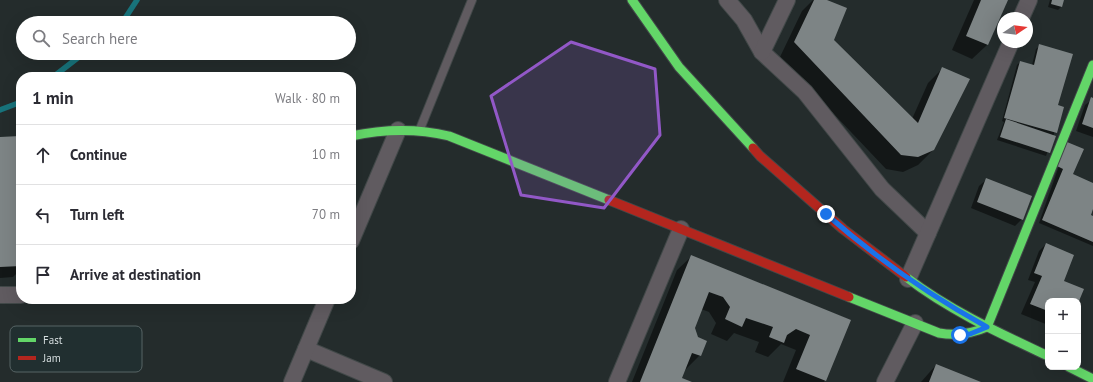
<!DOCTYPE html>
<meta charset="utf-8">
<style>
:root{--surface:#fff;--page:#f2f2f3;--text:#2b2b33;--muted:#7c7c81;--line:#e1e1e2}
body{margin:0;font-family:"PT Sans",sans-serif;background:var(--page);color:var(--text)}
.controls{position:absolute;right:12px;bottom:12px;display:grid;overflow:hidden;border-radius:8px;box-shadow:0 4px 16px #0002}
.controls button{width:36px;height:36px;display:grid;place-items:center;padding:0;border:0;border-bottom:1px solid var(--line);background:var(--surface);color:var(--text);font:20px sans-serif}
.compass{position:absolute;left:997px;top:12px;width:36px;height:36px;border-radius:50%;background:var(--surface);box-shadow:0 4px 16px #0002;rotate:77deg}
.stop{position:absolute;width:12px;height:12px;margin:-9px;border:3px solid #1a73e8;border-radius:50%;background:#fff}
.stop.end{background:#1a73e8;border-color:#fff;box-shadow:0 1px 4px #0008}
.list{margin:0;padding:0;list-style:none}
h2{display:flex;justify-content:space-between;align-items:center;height:52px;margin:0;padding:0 16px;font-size:17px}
h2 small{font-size:13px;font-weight:400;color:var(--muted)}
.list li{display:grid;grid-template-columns:26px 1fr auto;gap:12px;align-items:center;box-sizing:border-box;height:60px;padding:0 16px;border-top:1px solid var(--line)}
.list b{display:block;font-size:15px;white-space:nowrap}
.list em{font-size:13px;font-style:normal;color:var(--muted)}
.icon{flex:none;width:22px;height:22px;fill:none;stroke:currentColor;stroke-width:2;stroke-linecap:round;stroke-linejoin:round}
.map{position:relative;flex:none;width:1093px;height:382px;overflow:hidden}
.search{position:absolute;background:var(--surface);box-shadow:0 4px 16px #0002;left:16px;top:16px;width:340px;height:44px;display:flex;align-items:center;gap:10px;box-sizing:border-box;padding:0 14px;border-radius:22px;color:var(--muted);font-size:15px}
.panel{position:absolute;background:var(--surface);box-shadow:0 4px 16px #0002;left:16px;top:72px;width:340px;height:232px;border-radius:16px}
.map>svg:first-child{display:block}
.shadow{fill:#0007}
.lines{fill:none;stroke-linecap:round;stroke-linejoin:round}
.stream{stroke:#18737b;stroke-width:5.5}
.building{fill:#7d8485}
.lane-casing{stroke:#414848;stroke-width:10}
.street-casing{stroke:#414848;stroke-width:18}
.fast-casing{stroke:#414848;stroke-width:11}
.jam-casing{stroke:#414848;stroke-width:11}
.lane{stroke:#605b60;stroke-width:8}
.street{stroke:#605b60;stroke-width:16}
.fast{stroke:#63d668;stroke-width:9}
.jam{stroke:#b3261e;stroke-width:9}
.route{stroke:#1a73e8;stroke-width:5}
.marked{fill:#9258c7;fill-opacity:0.2;stroke:#9258c7;stroke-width:3;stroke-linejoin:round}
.key{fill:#212f30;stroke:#576465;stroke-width:1}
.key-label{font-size:11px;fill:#d6dedf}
</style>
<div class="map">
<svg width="1093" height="382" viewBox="0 0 1093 382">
<rect width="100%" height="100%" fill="#242c2c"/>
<g class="shadow">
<polygon points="813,0 825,0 832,40 912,119 928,83 943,68 933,150 918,165 903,172 886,169 780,57 802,11"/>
<polygon points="974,0 1006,0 987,45 972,59 952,50"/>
<polygon points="1050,0 1063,0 1061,7 1058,10 1048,7"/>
<polygon points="1040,46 1057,106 1063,108 1046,156 997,140 1004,122 1002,121 1017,65 1020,62 1032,65 1036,49"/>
<polygon points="1093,99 1093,137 1076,131 1085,105"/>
<polygon points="19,137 21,177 21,269 13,277 0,278 0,138"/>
<polygon points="1067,143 1072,175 1093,184 1093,207 1089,216 1093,218 1093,246 1039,223"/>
<polygon points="986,180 1022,219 1015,226 971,208 979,186"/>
<polygon points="1046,244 1062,281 1078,301 1048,301 1048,325 1021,314 1035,282 1028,280 1039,251"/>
<polygon points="692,256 850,320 825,380 824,382 783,382 796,350 781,344 768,357 755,352 759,342 734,333 727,341 711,334 716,323 709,312 701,309 694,327 700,355 685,370 681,378 689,382 632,382 677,270"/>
<polygon points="936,365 978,382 921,382"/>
</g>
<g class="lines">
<g class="stream">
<polyline points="122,23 137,0"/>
<polyline points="53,77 84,53"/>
<polyline points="0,110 21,102"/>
</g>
</g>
<g class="building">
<polygon points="814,0 827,0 847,8 834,40 918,123 942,67 970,79 934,150 918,157 901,155 794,42"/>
<polygon points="981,0 1008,0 988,45 966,36"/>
<polygon points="1052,0 1064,0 1062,7 1051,4"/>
<polygon points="1039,44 1073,54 1058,105 1064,107 1057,133 1004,118 1020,61 1034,65"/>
<polygon points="1091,97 1093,98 1093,128 1082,124"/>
<polygon points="1006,119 1056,136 1050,153 1000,137"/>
<polygon points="20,136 21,266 0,267 0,137"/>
<polygon points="1067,142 1084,149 1073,174 1093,183 1093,209 1091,215 1093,216 1093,242 1042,220 1063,169 1057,166"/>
<polygon points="986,178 1032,196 1023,220 977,202"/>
<polygon points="1046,243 1074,255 1064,281 1084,289 1079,301 1048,301 1048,311 1030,304 1042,276 1034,273"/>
<polygon points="691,255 851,320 826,381 796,369 810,335 796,329 787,335 784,343 769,337 773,327 746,318 742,327 725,319 730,307 723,297 709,292 695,328 698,337 707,341 701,356 692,353 682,378 692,382 640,382"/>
<polygon points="936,364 981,382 929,382"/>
</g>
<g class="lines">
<defs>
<polyline id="lane" points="420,129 472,0"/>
<g id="street">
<polyline points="727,0 744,20 762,52 805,92 882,189 928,233"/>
<polyline points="1021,18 1029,0"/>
<polyline points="762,52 787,0"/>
<polyline points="351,241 398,130"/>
<polyline points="908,279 1011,42"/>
<polyline points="0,295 21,295"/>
<polyline points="306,349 384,382"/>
<polyline points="292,382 327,299"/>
<polyline points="617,382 681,229"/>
<polyline points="885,382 915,323"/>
</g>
<g id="fast">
<polyline points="632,0 679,67 753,148"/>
<path d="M351 136C384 129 416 128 449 136L609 200"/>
<path d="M906 277C949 310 999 333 1048 356"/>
<path d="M849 297 939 333C956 336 971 334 987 327L1093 65"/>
<polyline points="1069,367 1093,379"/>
</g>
<g id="jam">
<polyline points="753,148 760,156 843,229 906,277"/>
<polyline points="609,200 849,297"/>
</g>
</defs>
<use href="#lane" class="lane-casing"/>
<use href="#street" class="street-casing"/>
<use href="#fast" class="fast-casing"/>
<use href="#jam" class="jam-casing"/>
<use href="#lane" class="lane"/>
<use href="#street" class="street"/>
<use href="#fast" class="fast"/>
<use href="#jam" class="jam"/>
</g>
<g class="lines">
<path class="route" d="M826 214C876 258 929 295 987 327L970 334 960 335"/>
</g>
<path class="marked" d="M571 42 655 69 660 135 604 208 521 195 491 96Z"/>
<rect x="10" y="326" width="132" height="46" rx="6" class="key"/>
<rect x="18" y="338" width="18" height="4" fill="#63d668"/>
<rect x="18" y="356" width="18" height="4" fill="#b3261e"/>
<g class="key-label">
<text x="43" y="344">Fast</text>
<text x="43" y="362">Jam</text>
</g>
</svg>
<div class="controls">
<button>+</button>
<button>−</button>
</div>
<svg class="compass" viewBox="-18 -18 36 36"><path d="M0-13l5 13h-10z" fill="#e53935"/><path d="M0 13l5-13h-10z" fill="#7c7c81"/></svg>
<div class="stop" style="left:960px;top:335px"></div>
<div class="stop end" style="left:826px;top:214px"></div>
<div class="search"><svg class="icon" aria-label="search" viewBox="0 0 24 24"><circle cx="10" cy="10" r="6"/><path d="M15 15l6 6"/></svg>Search here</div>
<section class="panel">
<h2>1 min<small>Walk · 80 m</small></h2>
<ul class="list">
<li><svg class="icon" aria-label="ahead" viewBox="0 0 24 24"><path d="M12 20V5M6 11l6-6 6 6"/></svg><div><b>Continue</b></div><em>10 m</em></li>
<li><svg class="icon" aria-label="left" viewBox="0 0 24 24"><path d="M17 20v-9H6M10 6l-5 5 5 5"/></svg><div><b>Turn left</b></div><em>70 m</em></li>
<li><svg class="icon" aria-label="arrive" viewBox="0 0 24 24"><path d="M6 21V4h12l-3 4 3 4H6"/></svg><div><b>Arrive at destination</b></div></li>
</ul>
</section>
</div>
